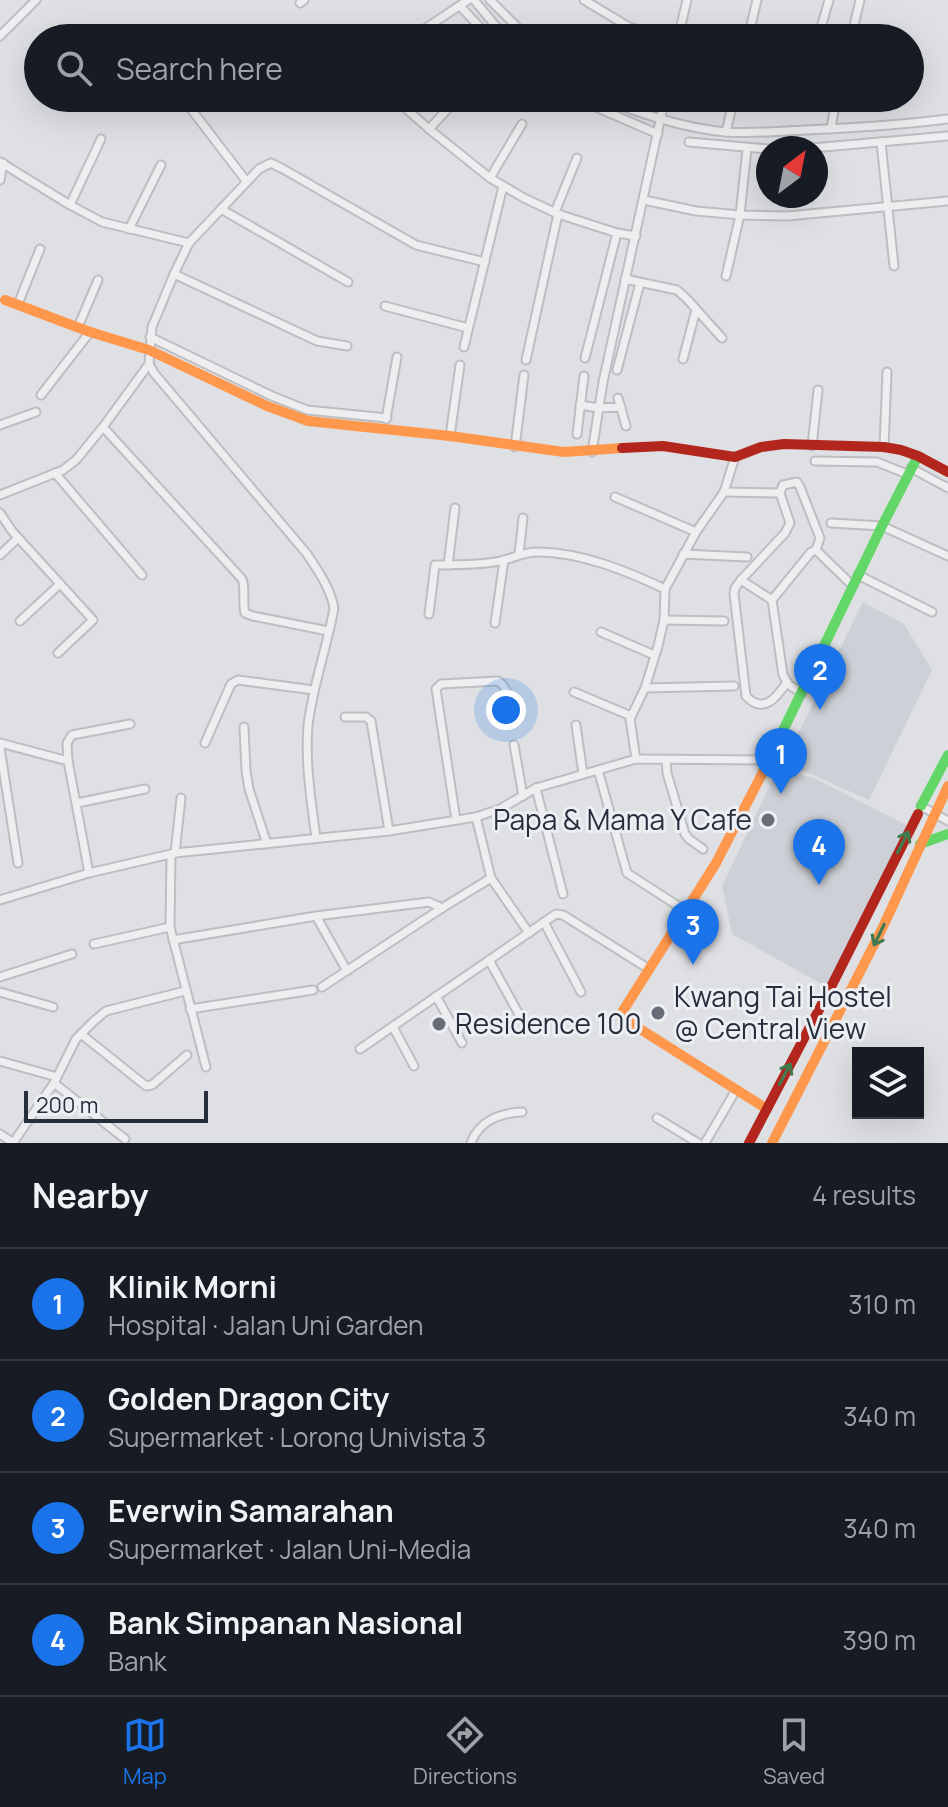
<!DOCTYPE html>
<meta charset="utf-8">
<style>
:root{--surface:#171b24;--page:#242831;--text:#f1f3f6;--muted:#9ea1a6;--line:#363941;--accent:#1a73e8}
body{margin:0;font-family:Manrope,sans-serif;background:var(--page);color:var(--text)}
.controls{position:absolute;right:24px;bottom:24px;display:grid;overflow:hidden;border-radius:0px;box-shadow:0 8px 32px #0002}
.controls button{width:72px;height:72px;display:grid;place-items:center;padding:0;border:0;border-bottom:2px solid var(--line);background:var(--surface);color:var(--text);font:40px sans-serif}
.compass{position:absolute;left:756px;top:136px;width:72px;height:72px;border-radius:50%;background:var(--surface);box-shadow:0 8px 32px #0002;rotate:32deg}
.scale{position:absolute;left:24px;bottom:20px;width:184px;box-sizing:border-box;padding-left:8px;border:4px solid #272e3b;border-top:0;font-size:22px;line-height:28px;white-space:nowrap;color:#272e3b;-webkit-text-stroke:6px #eceff3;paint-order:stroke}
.you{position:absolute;left:506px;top:710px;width:28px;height:28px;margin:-20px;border:6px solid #fff;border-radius:50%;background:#1a73e8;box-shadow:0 0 0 12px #1a73e833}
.badge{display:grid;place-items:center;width:52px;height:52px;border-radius:50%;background:var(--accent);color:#fff;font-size:26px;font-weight:700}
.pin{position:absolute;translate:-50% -66px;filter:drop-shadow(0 2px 4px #0008)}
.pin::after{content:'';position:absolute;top:42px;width:28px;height:24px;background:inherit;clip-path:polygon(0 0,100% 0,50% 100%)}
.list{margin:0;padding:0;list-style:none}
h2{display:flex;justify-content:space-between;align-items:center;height:104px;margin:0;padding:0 32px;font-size:34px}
h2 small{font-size:26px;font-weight:400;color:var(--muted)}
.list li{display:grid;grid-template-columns:52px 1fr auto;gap:24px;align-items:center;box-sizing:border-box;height:112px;padding:0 32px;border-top:2px solid var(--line)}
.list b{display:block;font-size:30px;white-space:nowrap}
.list p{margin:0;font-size:26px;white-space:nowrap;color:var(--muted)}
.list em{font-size:26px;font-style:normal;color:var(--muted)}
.icon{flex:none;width:44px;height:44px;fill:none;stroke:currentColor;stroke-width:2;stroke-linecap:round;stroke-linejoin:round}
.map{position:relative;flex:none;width:948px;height:1143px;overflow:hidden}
.search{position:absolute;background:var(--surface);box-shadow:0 8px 32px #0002;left:24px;right:24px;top:24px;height:88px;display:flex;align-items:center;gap:20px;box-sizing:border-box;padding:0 28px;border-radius:44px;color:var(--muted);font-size:30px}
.sheet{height:552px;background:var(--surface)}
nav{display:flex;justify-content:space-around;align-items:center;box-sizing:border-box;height:112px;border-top:2px solid var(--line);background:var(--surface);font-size:22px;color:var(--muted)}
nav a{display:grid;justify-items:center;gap:4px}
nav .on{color:var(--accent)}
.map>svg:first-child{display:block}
.built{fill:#cdd0d6}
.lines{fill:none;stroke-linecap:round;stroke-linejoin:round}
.street-casing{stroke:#bcbec1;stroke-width:11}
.street{stroke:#eeeef0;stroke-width:7}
.fast{stroke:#63d668;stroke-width:10}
.slow{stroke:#ff974d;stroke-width:10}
.jam{stroke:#b3261e;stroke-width:10}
.oneway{stroke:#427a4f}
.poi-dot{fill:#676c76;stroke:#eceff3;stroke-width:3}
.labels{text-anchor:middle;stroke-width:6;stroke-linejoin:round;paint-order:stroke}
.poi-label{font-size:28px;fill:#272e3b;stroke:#eceff3;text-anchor:start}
</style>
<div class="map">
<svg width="948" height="1143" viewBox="0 0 948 1143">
<rect width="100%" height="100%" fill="#dee0e3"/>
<g class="built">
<polygon points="863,602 904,624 932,670 869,800 784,762"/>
<polygon points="777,770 814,778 908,826 827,987 732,934 722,886"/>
</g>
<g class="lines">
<defs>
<g id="street">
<polyline points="474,0 499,30 509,38"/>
<polyline points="490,0 528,38"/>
<polyline points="584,0 629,27 664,38"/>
<polyline points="300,3 304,0"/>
<polyline points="460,6 490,38"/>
<polyline points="0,36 36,0"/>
<polyline points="411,38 468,0"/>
<polyline points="678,38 687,0"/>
<polyline points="748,38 757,0"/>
<polyline points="818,38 829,0"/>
<polyline points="851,38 860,0"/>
<polyline points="394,98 429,129 490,178 524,198 558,214 617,233 636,236"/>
<polyline points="575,98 658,134"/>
<path d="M600 98C640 113 682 128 726 132 752 134 779 131 806 130 854 128 901 125 948 119"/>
<polyline points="634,98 663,106"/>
<polyline points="800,103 801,98"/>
<polyline points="191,109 247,182"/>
<polyline points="429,129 458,98"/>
<polyline points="831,129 836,98"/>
<polyline points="726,132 734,98"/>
<polyline points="689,142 768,149"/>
<polyline points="881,142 894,266"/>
<polyline points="812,148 948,136"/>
<polyline points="0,162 70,205 102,222 189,243"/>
<polyline points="490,178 522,124"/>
<polyline points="0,180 3,163"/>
<polyline points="644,200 696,211 740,215 787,216 948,201"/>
<polyline points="70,205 101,139"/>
<polyline points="221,209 348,282"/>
<polyline points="555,212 577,158"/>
<polyline points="129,229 161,165"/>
<polyline points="174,274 317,341 347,346"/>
<polyline points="726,276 740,215 747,149"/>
<polyline points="625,279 677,290 687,299 722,338"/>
<polyline points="18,304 40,249"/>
<polyline points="385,306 468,328"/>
<polyline points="78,327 98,280"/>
<polyline points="150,337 272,396 307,410 387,418"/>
<polyline points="464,347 503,186"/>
<polyline points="585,358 617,233"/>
<polyline points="683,359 696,310"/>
<polyline points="526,360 558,214"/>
<path d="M149 364 154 373 307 554C318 571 330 587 334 608 327 647 313 685 308 725 305 762 311 800 316 838"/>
<polyline points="617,370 640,283"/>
<polyline points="41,395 90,332"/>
<polyline points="618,398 626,426"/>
<polyline points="580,405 599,408 621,407"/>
<polyline points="386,419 397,357"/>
<polyline points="0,425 36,412"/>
<path d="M103 427 242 579C246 589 242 601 245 613L253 616 328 631"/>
<polyline points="577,434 584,376"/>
<polyline points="450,436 460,365"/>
<polyline points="812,446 818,390"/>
<polyline points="515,447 524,375"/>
<polyline points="884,447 887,372"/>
<polyline points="592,452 603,382 665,98"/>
<polyline points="815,461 877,462 907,474"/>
<polyline points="911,468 948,488"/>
<polyline points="55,473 142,575"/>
<polyline points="724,492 780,493"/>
<polyline points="0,495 63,470 76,460 103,427 149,364 152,327 174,274 189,243 259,169 271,163 283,169 416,245 485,262"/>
<polyline points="615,497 696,532"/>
<polyline points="0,513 12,531 93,620 58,653"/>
<polyline points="831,523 882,526 948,556"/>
<polyline points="519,554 523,518"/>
<polyline points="683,554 747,557"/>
<polyline points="0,555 18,538"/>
<polyline points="448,565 455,508"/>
<polyline points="858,575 932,612"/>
<polyline points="741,580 772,600"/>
<path d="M429 614 435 565C454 565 486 565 504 560 516 557 526 551 540 552 583 553 627 571 665 589"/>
<polyline points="664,620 724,621"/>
<polyline points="20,621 60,584"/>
<polyline points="495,623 504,560"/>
<polyline points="601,632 654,655"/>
<path d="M787 682C777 697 764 715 746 696L734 594 735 588 741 580 785 533 790 523 780 493 783 485 797 482 800 487 820 538 816 550"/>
<polyline points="645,688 734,686"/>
<polyline points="574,692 631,716"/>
<polyline points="802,693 789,685 783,675 772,600 811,552 816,550 853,586"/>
<polyline points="345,717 366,717 371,721 389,831"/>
<polyline points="576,725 583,774"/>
<polyline points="244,727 246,771 249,789 267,844"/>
<polyline points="0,743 68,761"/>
<polyline points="205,743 231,684 238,680 314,690"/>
<polyline points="514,745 523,796"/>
<polyline points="0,748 18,863"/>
<polyline points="636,759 630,719 645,688 658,646 664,620 665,589 696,532 724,492 735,457"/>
<polyline points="666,760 667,773 685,834 689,839 703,849"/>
<polyline points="598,770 627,873 686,911"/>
<polyline points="536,788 563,894"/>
<polyline points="77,803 145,789"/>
<polyline points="921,806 948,821"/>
<polyline points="476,817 491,878 529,933"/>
<path d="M456 820 436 689 441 684 498 681C510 688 508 704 510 717"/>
<polyline points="175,853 181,798"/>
<polyline points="171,855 170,927 206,1067"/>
<polyline points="89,873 68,761 67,743 72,735 130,724"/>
<polyline points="0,900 89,873 175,853 389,831 476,817 500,809 536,788 636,759 769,760"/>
<polyline points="316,916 347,971"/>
<polyline points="544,922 581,992"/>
<polyline points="173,940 316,916 429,902 442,908"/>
<polyline points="94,944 170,927"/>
<polyline points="489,960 521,1018"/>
<polyline points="0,977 72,954"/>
<polyline points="322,987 442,908 491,878"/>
<polyline points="0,992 53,1007"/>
<polyline points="436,996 462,1043"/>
<polyline points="190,1009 313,990"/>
<polyline points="393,1027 414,1066"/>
<polyline points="81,1034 146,1086 152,1085 187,1055"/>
<polyline points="360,1049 556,914 563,915 649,969"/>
<polyline points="0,1061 57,1077"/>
<polyline points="54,1083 125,1139"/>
<polyline points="657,1118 698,1143"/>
<polyline points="0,1134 13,1143"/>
<polyline points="13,1143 54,1083 76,1039 94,1021 106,1011 185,991"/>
<path d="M471 1143C479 1121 500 1113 522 1112"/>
<polyline points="705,1143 736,1090"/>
</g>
</defs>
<use href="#street" class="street-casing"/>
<use href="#street" class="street"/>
<g class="fast">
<polyline points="763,772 882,526 918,456"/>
<polyline points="921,806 948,755"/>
<polyline points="920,844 948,834"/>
</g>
<g class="slow">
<polyline points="5,300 90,332 149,350 267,406 308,421 450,436 564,452 622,448"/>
<polyline points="763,772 716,863 621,1014 621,1017 767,1109"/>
<polyline points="772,1143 881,931 948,786"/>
</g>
<g class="jam">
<polyline points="622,448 663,446 735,457 761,447 784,444 884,447 901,450 918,456 948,472"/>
<polyline points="749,1143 834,981 918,814"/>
</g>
</g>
<defs><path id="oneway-shaft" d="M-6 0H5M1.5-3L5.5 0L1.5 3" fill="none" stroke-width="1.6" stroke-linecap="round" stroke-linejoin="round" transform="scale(2)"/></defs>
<g class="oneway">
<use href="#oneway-shaft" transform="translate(903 842) rotate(-63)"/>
<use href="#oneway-shaft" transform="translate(879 935) rotate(116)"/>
<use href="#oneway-shaft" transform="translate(785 1074) rotate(-62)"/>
</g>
<g class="poi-dot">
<circle cx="768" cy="820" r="8"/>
<circle cx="658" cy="1013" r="8"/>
<circle cx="439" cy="1024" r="8"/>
</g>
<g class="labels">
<g class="poi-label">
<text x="752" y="830" text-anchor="end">Papa &amp; Mama Y Cafe</text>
<text x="674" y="1007">Kwang Tai Hostel<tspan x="674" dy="32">@ Central View</tspan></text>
<text x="455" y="1034">Residence 100</text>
</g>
</g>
</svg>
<div class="controls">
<button><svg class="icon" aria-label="layers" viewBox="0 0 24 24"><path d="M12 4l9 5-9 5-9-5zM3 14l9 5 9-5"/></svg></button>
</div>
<svg class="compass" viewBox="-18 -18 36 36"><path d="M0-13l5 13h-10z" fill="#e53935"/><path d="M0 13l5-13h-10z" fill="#9ea1a6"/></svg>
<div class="scale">200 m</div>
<div class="you"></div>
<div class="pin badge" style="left:781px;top:794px">1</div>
<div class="pin badge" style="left:820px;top:710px">2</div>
<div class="pin badge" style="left:693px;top:965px">3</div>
<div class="pin badge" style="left:819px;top:885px">4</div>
<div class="search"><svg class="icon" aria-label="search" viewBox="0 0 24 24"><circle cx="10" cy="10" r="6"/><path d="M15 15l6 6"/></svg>Search here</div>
</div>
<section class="sheet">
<h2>Nearby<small>4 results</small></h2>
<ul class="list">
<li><span class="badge">1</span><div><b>Klinik Morni</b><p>Hospital · Jalan Uni Garden</p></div><em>310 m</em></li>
<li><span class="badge">2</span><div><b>Golden Dragon City</b><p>Supermarket · Lorong Univista 3</p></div><em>340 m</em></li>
<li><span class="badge">3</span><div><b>Everwin Samarahan</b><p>Supermarket · Jalan Uni-Media</p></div><em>340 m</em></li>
<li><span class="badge">4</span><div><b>Bank Simpanan Nasional</b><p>Bank</p></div><em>390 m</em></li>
</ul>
</section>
<nav>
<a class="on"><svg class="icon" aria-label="map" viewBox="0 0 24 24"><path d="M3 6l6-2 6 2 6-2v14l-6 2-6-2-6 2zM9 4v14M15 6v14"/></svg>Map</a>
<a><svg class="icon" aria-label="directions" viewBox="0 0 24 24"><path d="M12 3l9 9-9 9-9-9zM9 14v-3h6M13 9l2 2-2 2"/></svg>Directions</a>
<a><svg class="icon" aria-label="saved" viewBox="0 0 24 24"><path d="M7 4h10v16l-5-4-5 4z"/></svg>Saved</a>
</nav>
